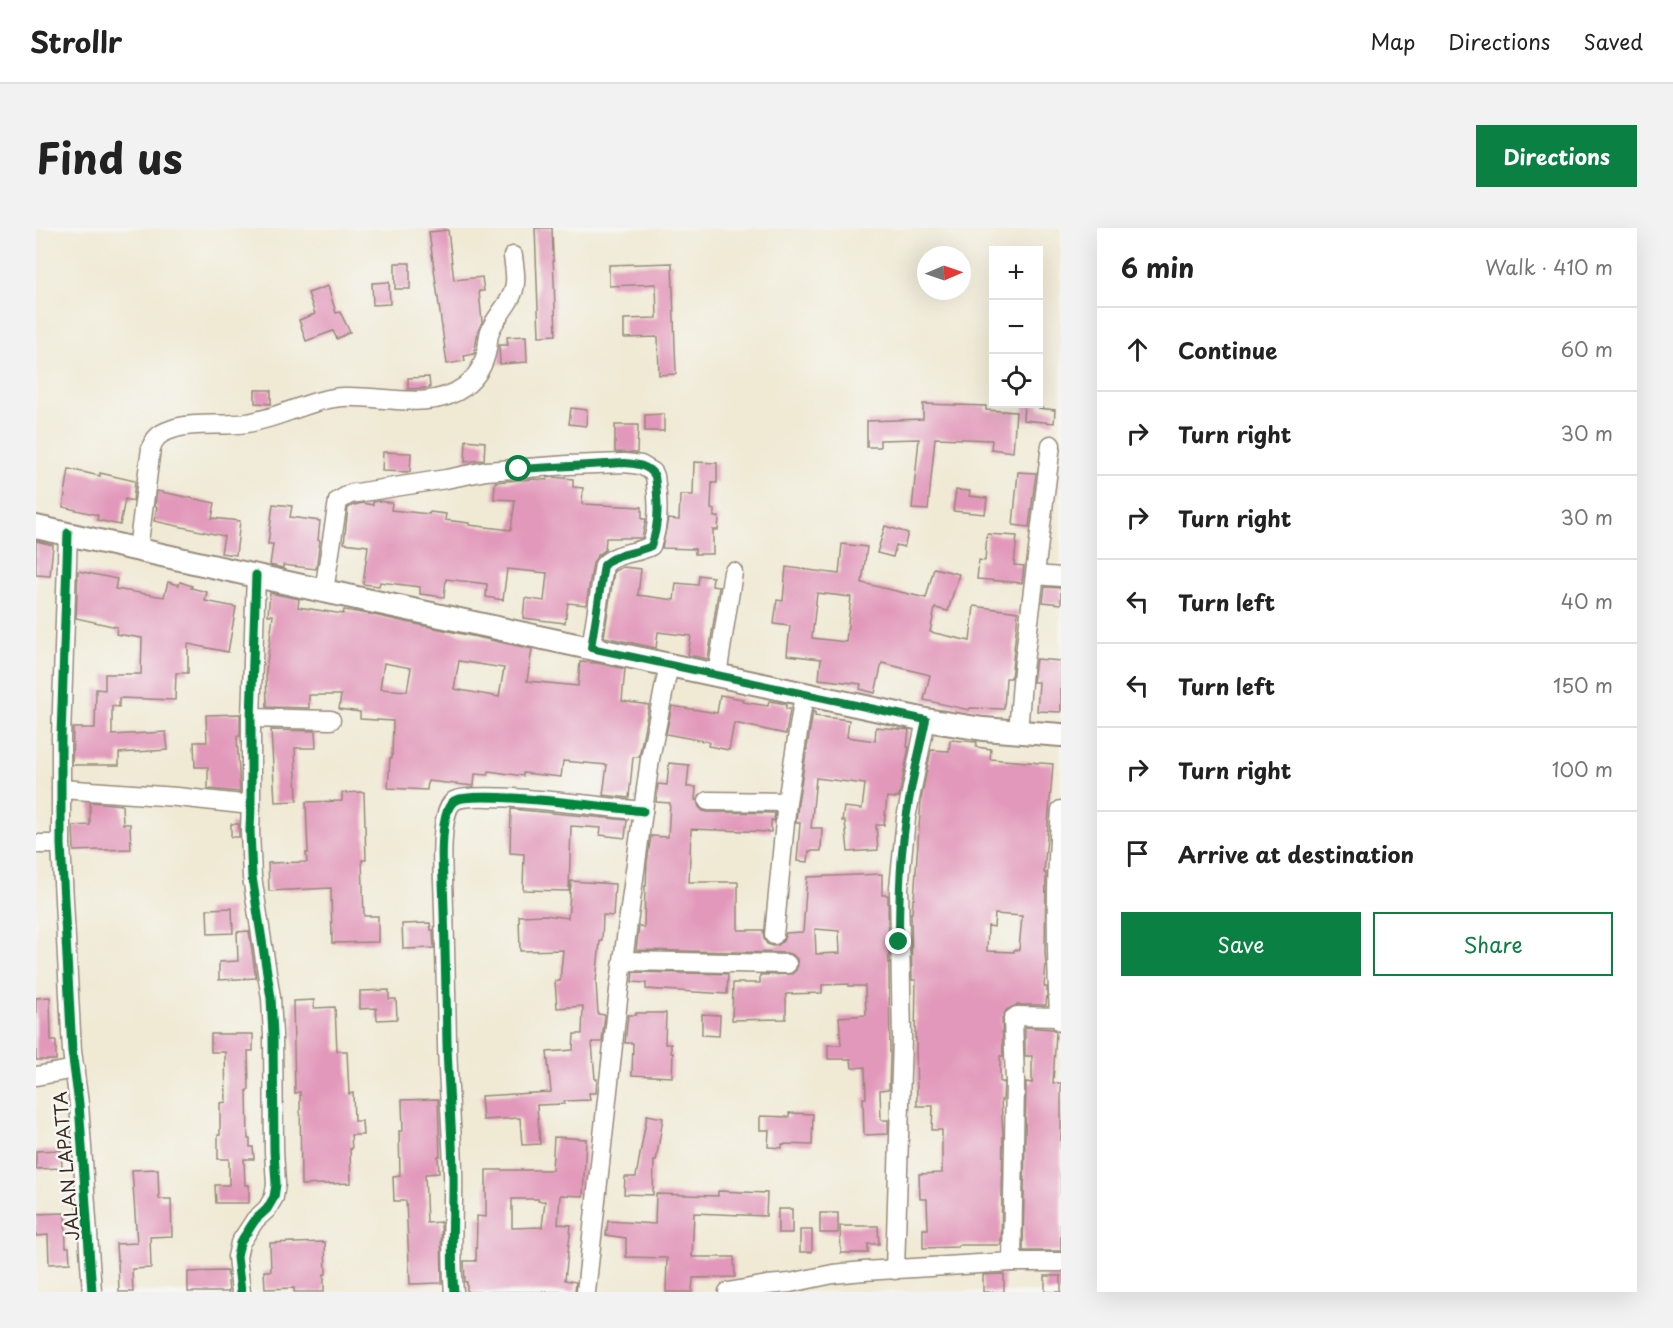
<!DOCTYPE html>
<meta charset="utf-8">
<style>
:root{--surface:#fff;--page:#f2f2f2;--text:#222;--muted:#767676;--line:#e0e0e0;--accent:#0b8043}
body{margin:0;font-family:"Playpen Sans",sans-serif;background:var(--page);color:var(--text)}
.controls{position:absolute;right:18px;top:18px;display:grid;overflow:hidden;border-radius:0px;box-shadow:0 6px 24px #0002}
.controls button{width:54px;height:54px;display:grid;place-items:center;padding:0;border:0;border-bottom:2px solid var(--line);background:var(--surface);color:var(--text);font:30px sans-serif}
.compass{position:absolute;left:881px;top:18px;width:54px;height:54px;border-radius:50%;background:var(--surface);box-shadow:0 6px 24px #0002;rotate:88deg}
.stop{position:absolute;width:18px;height:18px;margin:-14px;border:4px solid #0b8043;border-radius:50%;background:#fff}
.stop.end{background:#0b8043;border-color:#fff;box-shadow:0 2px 6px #0008}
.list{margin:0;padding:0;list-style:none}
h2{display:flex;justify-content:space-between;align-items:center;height:78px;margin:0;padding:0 24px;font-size:26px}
h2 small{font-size:20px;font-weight:400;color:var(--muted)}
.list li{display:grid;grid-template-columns:39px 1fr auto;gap:18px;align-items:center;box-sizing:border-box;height:84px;padding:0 24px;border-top:2px solid var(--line)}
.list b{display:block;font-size:22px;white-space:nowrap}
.list em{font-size:20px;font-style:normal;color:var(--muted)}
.actions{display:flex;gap:12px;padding:18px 24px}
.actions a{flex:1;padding:14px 0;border:2px solid var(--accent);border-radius:0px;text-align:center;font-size:21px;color:var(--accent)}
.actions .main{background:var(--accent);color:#fff}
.icon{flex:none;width:33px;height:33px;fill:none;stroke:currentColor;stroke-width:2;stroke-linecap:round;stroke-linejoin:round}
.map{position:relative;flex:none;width:1025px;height:1064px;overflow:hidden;border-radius:0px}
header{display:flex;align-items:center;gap:36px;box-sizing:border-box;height:84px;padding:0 30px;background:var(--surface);border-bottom:2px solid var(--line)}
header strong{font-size:28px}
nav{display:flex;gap:33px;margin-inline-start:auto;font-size:21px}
.intro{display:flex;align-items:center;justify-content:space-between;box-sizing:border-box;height:144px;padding:0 36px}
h1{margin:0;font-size:42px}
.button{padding:15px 27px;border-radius:0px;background:var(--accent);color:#fff;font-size:21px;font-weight:700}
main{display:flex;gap:36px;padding:0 36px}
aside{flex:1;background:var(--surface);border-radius:0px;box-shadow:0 6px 24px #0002}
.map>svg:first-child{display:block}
.building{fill:#e298ba;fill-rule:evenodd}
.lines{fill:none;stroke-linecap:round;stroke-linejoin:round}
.minor-casing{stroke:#968a7a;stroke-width:21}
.major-casing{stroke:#968a7a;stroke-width:26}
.minor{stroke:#fff;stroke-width:18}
.major{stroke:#fff;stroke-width:22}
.cycleway-casing{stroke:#f6f6f2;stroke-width:13}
.cycleway{stroke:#00873e;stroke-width:9}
.route{stroke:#0b8043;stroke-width:8}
.labels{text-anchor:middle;stroke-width:5;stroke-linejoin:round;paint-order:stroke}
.street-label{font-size:18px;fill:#3b2a1e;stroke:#f6f6f2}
</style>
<header>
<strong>Strollr</strong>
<nav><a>Map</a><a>Directions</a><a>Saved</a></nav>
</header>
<div class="intro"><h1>Find us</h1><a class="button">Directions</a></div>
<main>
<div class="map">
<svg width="1025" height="1064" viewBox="0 0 1025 1064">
<rect width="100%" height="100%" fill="#f6f6f2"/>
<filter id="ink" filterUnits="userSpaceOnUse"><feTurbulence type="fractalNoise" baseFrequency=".0167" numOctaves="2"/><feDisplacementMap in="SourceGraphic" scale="12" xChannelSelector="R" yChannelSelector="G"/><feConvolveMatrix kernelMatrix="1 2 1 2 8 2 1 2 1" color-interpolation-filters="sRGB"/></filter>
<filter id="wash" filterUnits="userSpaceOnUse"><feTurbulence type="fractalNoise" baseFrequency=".008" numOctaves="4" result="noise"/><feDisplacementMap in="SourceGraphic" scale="24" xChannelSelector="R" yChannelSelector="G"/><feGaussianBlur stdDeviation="1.35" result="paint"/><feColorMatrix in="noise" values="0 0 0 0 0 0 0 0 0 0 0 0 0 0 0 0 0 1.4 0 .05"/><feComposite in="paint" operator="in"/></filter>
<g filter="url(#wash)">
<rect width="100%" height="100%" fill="#f0ead5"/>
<g id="blocks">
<g class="building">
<polygon points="499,0 516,0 520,107 503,108"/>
<polygon points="412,2 418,52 446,49 448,63 443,63 446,94 442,103 438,126 428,128 429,133 411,136 393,4"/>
<rect x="359" y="35" width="15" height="26"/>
<polygon points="636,35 640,146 623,147 622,109 588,110 588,91 621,90 620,56 573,58 573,37"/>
<polygon points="353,54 354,76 337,77 336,55"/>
<polygon points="292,58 300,85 304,84 314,104 301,111 297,103 270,113 263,92 279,86 272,65"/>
<polygon points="490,108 491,134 464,136 463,117 472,117 471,109"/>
<polygon points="393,149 394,160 372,161 372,150"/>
<polygon points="219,162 235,162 235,176 219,175"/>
<polygon points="887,176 950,178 950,182 980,184 977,224 955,221 956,212 899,210 892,282 876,281 883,211 844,212 844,219 831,219 831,193 887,191"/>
<polygon points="988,176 1004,176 1003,180 1019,182 1018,195 987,192"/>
<polygon points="535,180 551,182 550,198 533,196"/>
<polygon points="628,186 628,203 609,203 609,187"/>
<polygon points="579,197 602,197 601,225 579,224"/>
<polygon points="430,212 449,214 448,232 429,234"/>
<polygon points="347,224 375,225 374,244 346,243"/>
<polygon points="658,234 681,235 681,255 676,255 675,281 678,282 678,289 683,289 682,302 677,302 677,326 659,326 659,321 626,320 632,291 643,292 644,267 657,267"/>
<polygon points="33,241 64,248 64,245 99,253 97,273 89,271 84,297 61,292 62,287 27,279"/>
<polygon points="982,244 1000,245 993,299 977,297"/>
<polygon points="517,249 537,251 537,259 547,260 546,276 606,279 606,291 610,291 606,310 570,310 569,322 561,328 557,335 550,377 532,375 529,395 487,390 489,370 508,373 511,345 471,341 467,372 450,369 451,356 410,351 408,369 384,366 384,359 344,354 343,358 327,356 332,318 308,315 312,280 318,277 327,275 337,277 337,274 343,273 356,275 355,282 393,286 394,284 410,286 409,292 433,295 433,297 475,302 479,272 458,271 459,254 498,251 511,252 511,250"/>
<polygon points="920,262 934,263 933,268 951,270 949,286 917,283"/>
<polygon points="121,263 179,275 176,290 204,293 200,327 185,325 188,308 118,293 121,279 119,278"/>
<polygon points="237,276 256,278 254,289 284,293 282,312 284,313 280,341 247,337 247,340 234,337 237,316 232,316"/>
<polygon points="849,298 872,305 868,319 860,317 857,329 841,325"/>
<polygon points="951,306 981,308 978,337 988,338 986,355 941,351 943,332 949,333"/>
<polygon points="0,313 17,317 14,348 0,347"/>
<path d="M806 316 831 319 826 355 890 370 898 340 923 346 912 383 899 380 894 404 934 413 938 378 982 384 975 450H970L968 481 934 480 933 482 888 472 894 447 846 435 839 465 824 461 825 456 783 451 785 431 751 427 754 398 738 396 741 372 747 373 750 339 803 346ZM781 365 815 369 810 414 776 410Z"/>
<polygon points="587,339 605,341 602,367 638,372 640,355 662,357 663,347 677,349 676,358 683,359 672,431 652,427 655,408 622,404 620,420 568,409 578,343"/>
<polygon points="42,343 81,351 79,361 128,369 132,354 143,357 144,354 156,358 155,360 171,364 169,373 200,379 192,424 152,416 152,445 140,445 139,472 83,470 83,479 76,478 76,507 130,504 132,522 83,525 83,537 36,537 37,500 59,500 60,461 69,462 69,446 105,446 106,410 80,406 81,399 40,390"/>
<polygon points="1009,359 1025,360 1025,376 1007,374"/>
<path d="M234 365 263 371 262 379 307 386 308 382 333 386 496 421 491 453 542 458 544 434 561 435 589 441 586 473 613 477 603 529H597L593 570 567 567 571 537 527 533 525 549 487 545V548L453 543 452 547 439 546 438 558 392 553 391 562 352 560 354 530H356L357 493 324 491V484L303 481 305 467H273V480L231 479 230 443 237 387H232ZM423 433 468 440 463 469 418 461ZM348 435 375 440 371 463 344 461Z"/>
<polygon points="1000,431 1025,433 1025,484 1001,483 1003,454 997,454"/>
<polygon points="684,467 707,471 706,474 732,478 733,473 750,476 750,481 754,481 750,506 698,495 693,522 672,518 673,514 630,506 636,478 681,485"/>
<polygon points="777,483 779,484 779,488 813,492 811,509 839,513 840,499 873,502 871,519 873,519 863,569 859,569 859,570 851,569 848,597 840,597 842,622 812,624 809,593 806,593 808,579 826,581 829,556 780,550 775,600 786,600 785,623 773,623 772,634 761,633 764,595 760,595 762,575"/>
<polygon points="204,486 204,508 201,508 204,564 172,561 172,539 159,539 158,514 171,514 170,487"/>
<polygon points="235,502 279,503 280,520 259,520 261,573 239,574"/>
<path d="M914 512 941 514 940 519 955 521 954 531 1017 536 1008 645H1010L1009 724 1010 736 1008 759H1011V767L1010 777H981L970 782 966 791 967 828H964V854H968L967 872H965L967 905 965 1017H922V1019L887 1020V1001H892L891 971H884L883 946 906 945V902H896L897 878H881L880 810H879L880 752H876L875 685H876L877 671H878L885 572 895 522 913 523ZM959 686 986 688 983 722H978V724L951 723 952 698 958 699Z"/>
<path d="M633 535 653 537 651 559H660L659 572H661L663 579 667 583 672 584 739 585 738 593 735 592V604L655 601 653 654H702V702H727L728 711 731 716 736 718 742 717 747 713 750 705 767 704 771 649 846 646V667H852L854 828 853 861 844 862 845 892H852V906L828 907 827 870H830L829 839 816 840 815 831H792V817H805L803 789 830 787 829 758H813V756L786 757V765L750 766V791L696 792 697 755H724V747L756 746 760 742 762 737 761 731 757 727 751 725 600 722 603 698 608 699 609 658H610L611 635 615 608 632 609 634 575 620 574 622 556 631 557ZM779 701 803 703 804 725 780 726Z"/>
<polygon points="328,564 330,632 326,632 328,688 342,688 342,714 296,715 295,660 233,663 232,635 271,634 270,625 272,625 270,574 306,573 306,565"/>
<polygon points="54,574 86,577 87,596 94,596 95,621 38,623 37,598 54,597"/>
<polygon points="475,581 591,592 589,610 564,607 565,600 535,598 533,663 487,662 488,626 474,625"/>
<rect x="195" y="596" width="8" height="13"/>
<polygon points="535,653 579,656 577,688 567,687 566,713 564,713 560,754 562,786 569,787 566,814 556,814 559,851 561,851 560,865 553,865 554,872 528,873 529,876 501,877 504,916 486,917 484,890 447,892 445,868 515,864 511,824 537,822 538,806 546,806 547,778 521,780 519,753 524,753 527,722 484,723 483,688 509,687 532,690"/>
<polygon points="196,680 197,705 172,706 171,681"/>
<polygon points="394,695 395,702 397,702 398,720 367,721 366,696"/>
<polygon points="213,703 220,750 183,752 183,734 202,733 201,704"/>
<polygon points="597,744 692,746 691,766 610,761 610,755 596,754"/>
<polygon points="353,762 353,771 360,771 361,791 341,792 340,780 324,781 324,763"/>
<polygon points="14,769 15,813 20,813 20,832 0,832 0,770"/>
<polygon points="278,772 278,780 299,779 301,823 311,823 313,866 317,865 318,893 326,893 327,907 315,907 316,921 314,921 315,955 265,957 264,864 259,865 257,773"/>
<polygon points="600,785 630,785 629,816 635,816 635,825 637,825 636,849 596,847 597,815 589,815 592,787 600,787"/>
<polygon points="666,786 684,787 683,808 666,807"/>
<polygon points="989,799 1016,801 1020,804 1017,855 1025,855 1025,1023 987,1023 990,854 996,855 996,828 989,828"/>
<polygon points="175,806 217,806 217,823 212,823 213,862 211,862 212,911 214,911 214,919 217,919 218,931 208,931 209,957 213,957 213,975 180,975 179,957 193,957 193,931 182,931 182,907 184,907 184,875 190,874 189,824 175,824"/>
<polygon points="402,871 404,928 402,928 403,945 389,946 391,995 405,994 406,1055 374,1056 370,973 358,973 357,949 364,948 363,903 367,903 366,872"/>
<polygon points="753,885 777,886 776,917 746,916 746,920 732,919 733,902 724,902 724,888 753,889"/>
<polygon points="611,887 627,890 620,933 618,933 617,967 588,966 589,949 600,949"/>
<path d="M518 909 550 911 547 968 524 967 522 996 535 997 529 1052 540 1054 539 1064H431V1054H429L428 1033H440L441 988 450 989V942H516ZM476 971H502V973H509L506 999 476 1000Z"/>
<polygon points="25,922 26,940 0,941 0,923"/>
<polygon points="122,941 123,971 135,971 136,1008 114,1009 115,1040 96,1041 97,1064 83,1064 82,1032 81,1032 80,1016 101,1015 96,942"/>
<polygon points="682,963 731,965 730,988 658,985 656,1029 698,1029 699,1049 657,1050 656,1064 630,1064 631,1030 590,1029 590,1010 570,1007 572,993 619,996 620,966 682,968"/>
<rect x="742" y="981" width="14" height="24"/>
<polygon points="29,985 30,1019 33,1019 34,1035 13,1036 12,1007 0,1008 0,986"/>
<rect x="784" y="985" width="18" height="20"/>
<polygon points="804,998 842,998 843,1016 832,1016 832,1025 805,1025"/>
<rect x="764" y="1002" width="12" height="22"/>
<polygon points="258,1014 258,1015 289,1014 290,1046 288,1046 288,1064 258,1064 258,1060 229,1061 228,1043 235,1043 234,1015"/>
<polygon points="191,1043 193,1064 152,1064 152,1044"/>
<polygon points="968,1046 968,1064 947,1064 947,1047"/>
<rect x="1009" y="1048" width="16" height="16"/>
</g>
</g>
</g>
<g filter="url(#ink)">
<use href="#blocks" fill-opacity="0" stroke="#968a7a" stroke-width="1.5"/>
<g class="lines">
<defs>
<g id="minor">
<polyline points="32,305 25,508 25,616 36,823 43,876 56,1064"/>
<path d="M102 322 115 220C118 210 124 205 134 202 156 193 187 199 211 195 244 190 274 171 307 169 346 167 394 184 428 159 441 149 448 138 451 121 452 115 452 109 454 103 460 87 478 73 479 55 480 47 478 37 477 28"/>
<polyline points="999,347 1025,349"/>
<path d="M288 363 302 273 314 266 410 251 450 243 532 237 589 235 605 237 617 244 619 248C622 271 624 296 615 318 599 326 581 324 568 337L555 420"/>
<polyline points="681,447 697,344"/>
<polyline points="215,490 295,492"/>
<polyline points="982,504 987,442 1015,217"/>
<polyline points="25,561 141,569 215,577"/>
<polyline points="672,573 751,574"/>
<path d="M1025 582C1019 651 1020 720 1023 789L1025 794"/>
<polyline points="0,616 25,616"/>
<polyline points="738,707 751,574 768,467"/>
<polyline points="588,733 751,736"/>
<polyline points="0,848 39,841"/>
<polyline points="976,1034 979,854 977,791 981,788 1023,789"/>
<polyline points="859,1042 866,809 863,660 870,590 890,492"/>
<polyline points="205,1064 201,1029 204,1015 219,992 231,981 238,969 240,956 238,923 237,807 235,770 216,649 214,603 215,577 215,490 220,347"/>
<path d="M418 1064C414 1023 418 982 417 942 416 899 412 857 411 815 410 760 409 706 407 652 406 635 404 583 418 573 436 561 578 580 607 583"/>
<polyline points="550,1064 583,762 614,531 633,436"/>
<polyline points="692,1064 731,1057 754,1055 797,1046 828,1043 976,1034 1025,1034"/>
</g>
<polyline id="major" points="0,299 288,363 890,492 947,501 1025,507"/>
</defs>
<use href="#minor" class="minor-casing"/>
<use href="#major" class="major-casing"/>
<use href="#minor" class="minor"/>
<use href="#major" class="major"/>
<defs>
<g id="cycleway">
<polyline points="32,305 25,508 25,616 36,823 43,876 56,1064"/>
<polyline points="205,1064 201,1029 204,1015 219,992 231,981 238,969 240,956 238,923 237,807 235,770 216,649 214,603 215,577 215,490 220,347"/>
<path d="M418 1064C414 1023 418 982 417 942 416 899 412 857 411 815 410 760 409 706 407 652 406 635 404 583 418 573 436 561 578 580 607 583"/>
</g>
</defs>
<use href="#cycleway" class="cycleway-casing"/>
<use href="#cycleway" class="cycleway"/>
</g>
</g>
<g class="lines" filter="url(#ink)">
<path class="route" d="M483 241 588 235C601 236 612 237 619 248 622 271 624 296 615 318 599 326 581 324 568 337L555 420 890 492C881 533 871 574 867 616 863 649 863 681 863 714"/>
</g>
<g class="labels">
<g class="street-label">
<text transform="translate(31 938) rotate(-95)" y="6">JALAN LAPATTA</text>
</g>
</g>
</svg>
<div class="controls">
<button>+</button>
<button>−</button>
<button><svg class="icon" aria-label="locate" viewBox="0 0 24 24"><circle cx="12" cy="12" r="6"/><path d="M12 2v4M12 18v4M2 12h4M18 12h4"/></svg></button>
</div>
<svg class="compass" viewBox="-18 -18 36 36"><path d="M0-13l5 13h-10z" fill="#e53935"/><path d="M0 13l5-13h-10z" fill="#767676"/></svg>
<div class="stop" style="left:483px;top:241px"></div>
<div class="stop end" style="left:863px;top:714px"></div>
</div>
<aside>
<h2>6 min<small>Walk · 410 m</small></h2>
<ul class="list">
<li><svg class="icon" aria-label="ahead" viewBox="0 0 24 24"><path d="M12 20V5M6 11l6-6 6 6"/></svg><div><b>Continue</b></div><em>60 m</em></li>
<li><svg class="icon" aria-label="right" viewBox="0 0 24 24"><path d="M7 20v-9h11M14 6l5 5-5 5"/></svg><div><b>Turn right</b></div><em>30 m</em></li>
<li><svg class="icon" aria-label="right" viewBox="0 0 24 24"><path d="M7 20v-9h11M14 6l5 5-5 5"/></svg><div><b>Turn right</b></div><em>30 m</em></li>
<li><svg class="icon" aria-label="left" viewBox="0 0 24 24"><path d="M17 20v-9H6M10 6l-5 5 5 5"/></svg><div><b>Turn left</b></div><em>40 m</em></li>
<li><svg class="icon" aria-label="left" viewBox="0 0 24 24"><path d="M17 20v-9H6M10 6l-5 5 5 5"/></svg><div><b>Turn left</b></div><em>150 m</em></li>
<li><svg class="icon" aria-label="right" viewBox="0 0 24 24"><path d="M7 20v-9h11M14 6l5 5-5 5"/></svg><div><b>Turn right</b></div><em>100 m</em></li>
<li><svg class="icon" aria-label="arrive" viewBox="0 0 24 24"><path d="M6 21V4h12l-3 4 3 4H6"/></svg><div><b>Arrive at destination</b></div></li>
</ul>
<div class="actions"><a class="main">Save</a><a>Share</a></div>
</aside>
</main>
